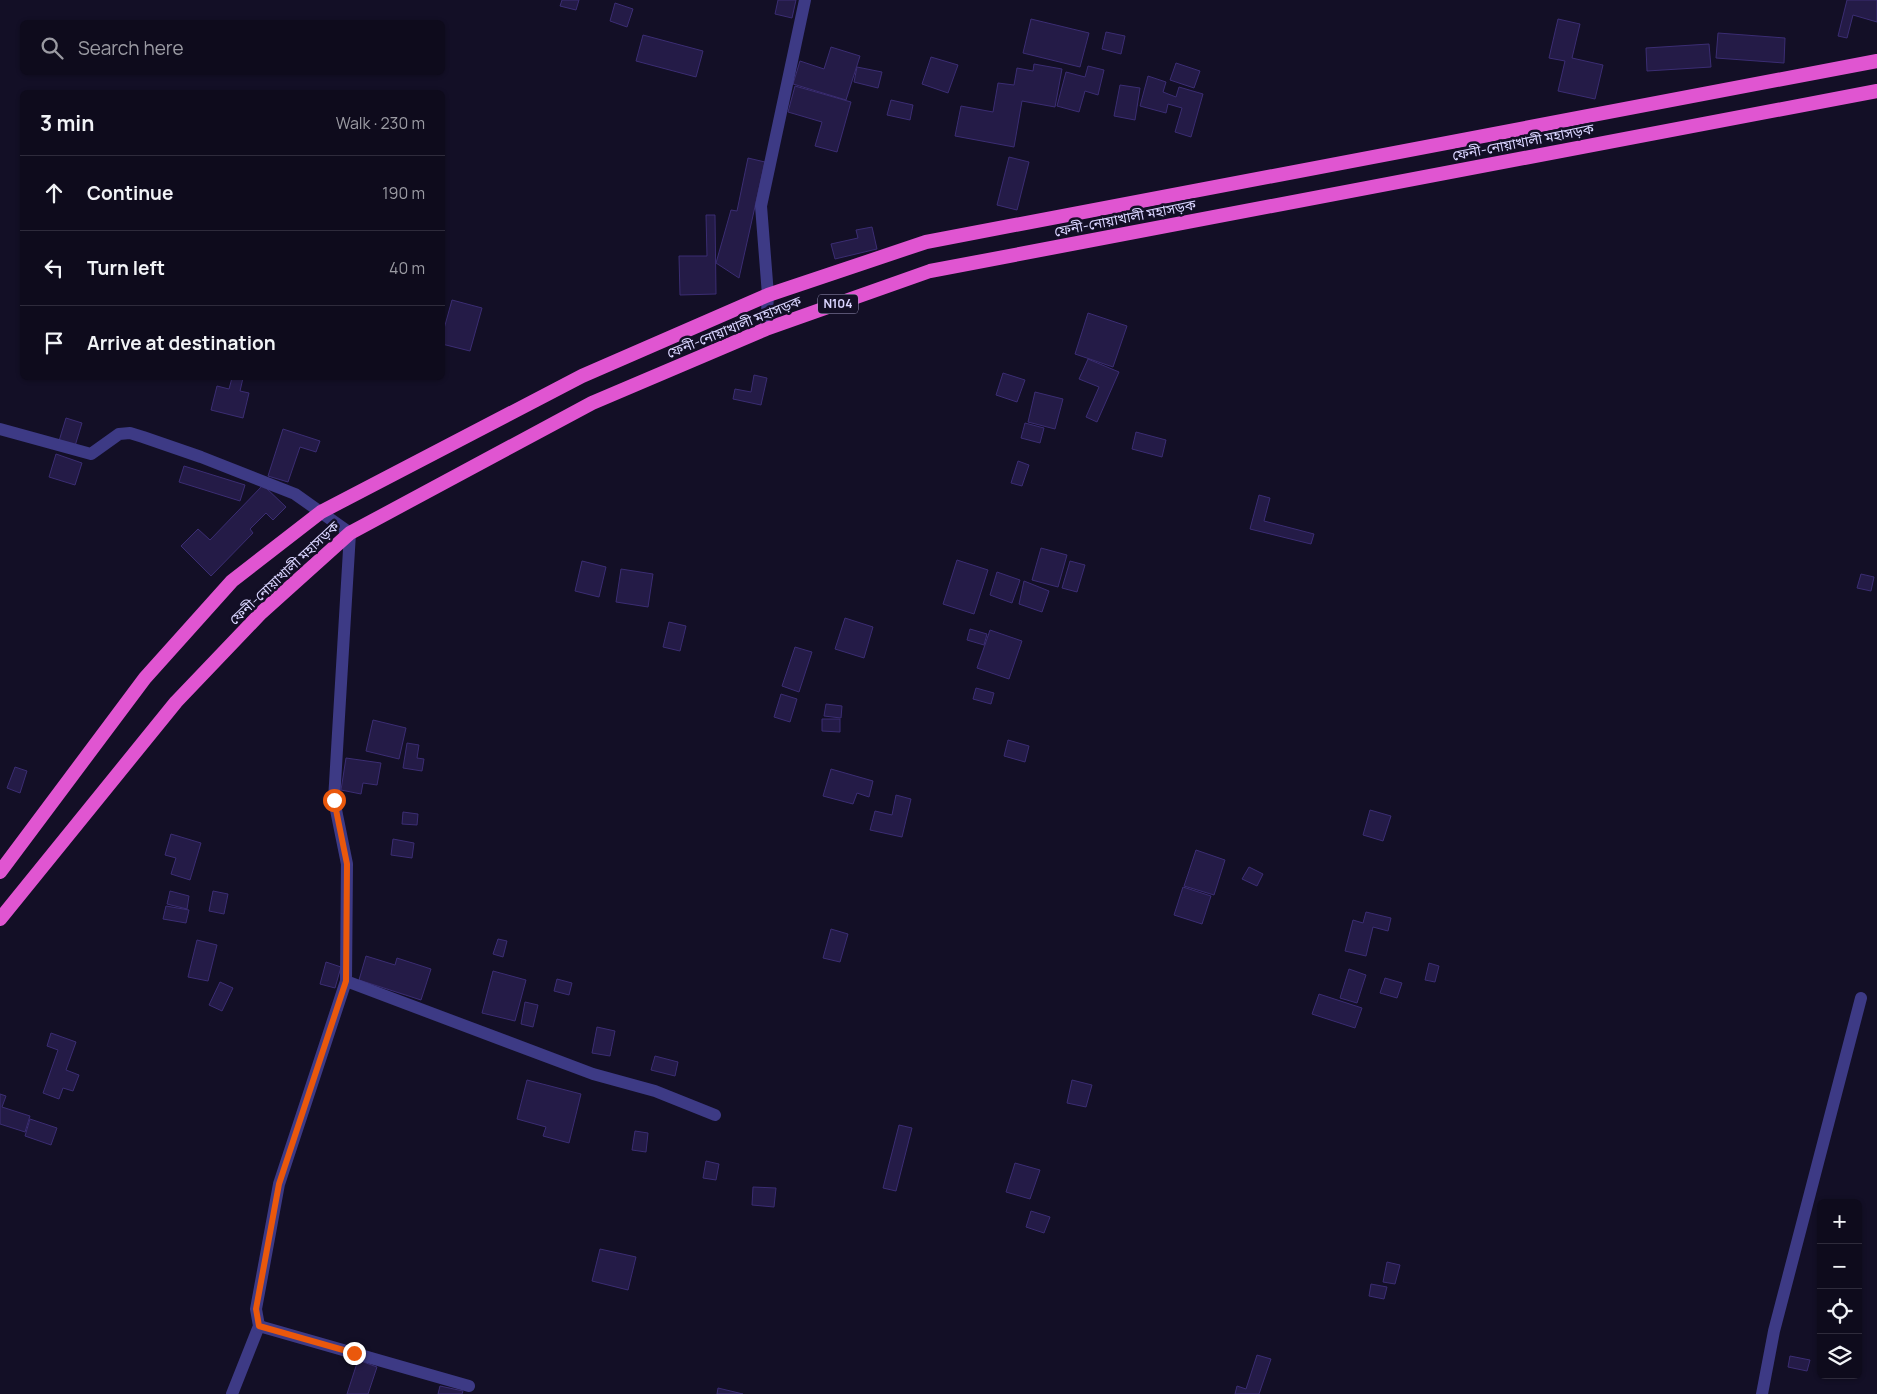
<!DOCTYPE html>
<meta charset="utf-8">
<style>
:root{--surface:#0e0b1c;--page:#171425;--text:#f1f3f6;--muted:#9b9ba3;--line:#2e2b3b}
body{margin:0;font-family:Manrope,"Noto Sans Bengali",sans-serif;background:var(--page);color:var(--text)}
.controls{position:absolute;right:15px;bottom:15px;display:grid;overflow:hidden;border-radius:8px;box-shadow:0 1px 4px #0004}
.controls button{width:45px;height:45px;display:grid;place-items:center;padding:0;border:0;border-bottom:1px solid var(--line);background:var(--surface);color:var(--text);font:25px sans-serif}
.stop{position:absolute;width:15px;height:15px;margin:-11px;border:4px solid #ea580c;border-radius:50%;background:#fff}
.stop.end{background:#ea580c;border-color:#fff;box-shadow:0 1px 5px #0008}
.list{margin:0;padding:0;list-style:none}
h2{display:flex;justify-content:space-between;align-items:center;height:65px;margin:0;padding:0 20px;font-size:21px}
h2 small{font-size:16px;font-weight:400;color:var(--muted)}
.list li{display:grid;grid-template-columns:32px 1fr auto;gap:15px;align-items:center;box-sizing:border-box;height:75px;padding:0 20px;border-top:1px solid var(--line)}
.list b{display:block;font-size:19px;white-space:nowrap}
.list em{font-size:16px;font-style:normal;color:var(--muted)}
.icon{flex:none;width:28px;height:28px;fill:none;stroke:currentColor;stroke-width:2;stroke-linecap:round;stroke-linejoin:round}
.map{position:relative;flex:none;width:1877px;height:1394px;overflow:hidden}
.search{position:absolute;background:var(--surface);box-shadow:0 1px 4px #0004;left:20px;top:20px;width:425px;height:55px;display:flex;align-items:center;gap:12px;box-sizing:border-box;padding:0 18px;border-radius:8px;color:var(--muted);font-size:19px}
.panel{position:absolute;background:var(--surface);box-shadow:0 1px 4px #0004;left:20px;top:90px;width:425px;height:290px;border-radius:8px}
.map>svg:first-child{display:block}
.building{fill:#241b47;stroke:#3b2d73}
.lines{fill:none;stroke-linecap:round;stroke-linejoin:round}
.minor{stroke:#3d3a85;stroke-width:12}
.trunk{stroke:#e055d1;stroke-width:14}
.route{stroke:#ea580c;stroke-width:6}
.labels{text-anchor:middle;stroke-width:5;stroke-linejoin:round;paint-order:stroke}
.shield{fill:#130f26;stroke:#9e99be;stroke-width:1}
.shield-label{font-size:12px;font-weight:bold;fill:#d9d4ff}
.street-label{font-size:14px;fill:#d9d4ff;stroke:#130f26}
</style>
<div class="map">
<svg width="1877" height="1394" viewBox="0 0 1877 1394">
<rect width="100%" height="100%" fill="#130f26"/>
<g class="building">
<polygon points="562,0 579,0 576,10 560,6"/>
<polygon points="778,0 796,0 792,18 775,14"/>
<polygon points="1847,0 1877,0 1877,22 1853,15 1847,38 1838,36"/>
<polygon points="615,3 633,9 627,27 610,21"/>
<polygon points="1031,19 1089,33 1080,67 1023,53"/>
<polygon points="1558,19 1580,24 1572,58 1603,65 1595,99 1558,91 1565,61 1549,58"/>
<polygon points="1106,32 1125,36 1121,54 1102,49"/>
<polygon points="1718,33 1785,38 1784,63 1716,58"/>
<polygon points="643,35 703,51 696,77 636,61"/>
<polygon points="1709,44 1711,67 1647,71 1646,48"/>
<polygon points="831,47 860,56 846,100 793,84 800,61 824,69"/>
<polygon points="931,57 958,65 948,93 922,84"/>
<polygon points="1176,63 1200,71 1194,88 1170,80"/>
<polygon points="1034,64 1062,69 1055,107 1022,101 1014,147 955,136 961,106 993,112 998,83 1014,85 1017,68 1033,71"/>
<polygon points="1088,66 1104,70 1098,95 1085,91 1079,112 1057,106 1066,72 1085,77"/>
<polygon points="857,67 882,72 878,88 854,82"/>
<polygon points="1148,76 1166,82 1163,92 1176,97 1179,87 1203,94 1191,137 1175,132 1182,108 1168,104 1166,113 1140,106"/>
<polygon points="1120,85 1140,88 1135,120 1114,116"/>
<polygon points="795,86 851,102 837,152 815,146 822,122 788,112"/>
<polygon points="891,100 913,105 910,120 887,115"/>
<polygon points="1009,157 1029,162 1017,210 997,205"/>
<polygon points="748,158 765,162 739,278 716,263 731,210 737,211"/>
<polygon points="706,215 715,215 716,294 680,295 679,256 707,256"/>
<polygon points="872,227 877,249 835,259 831,244 858,238 856,230"/>
<polygon points="452,300 482,308 470,351 442,344 442,336"/>
<polygon points="1088,313 1127,326 1113,367 1075,354"/>
<polygon points="1088,359 1119,372 1097,422 1086,417 1099,387 1079,379"/>
<polygon points="1003,373 1025,380 1017,402 996,395"/>
<polygon points="754,375 767,378 761,405 733,399 735,389 751,392"/>
<polygon points="232,378 243,378 240,391 249,393 243,418 211,410 217,386 229,389"/>
<polygon points="1035,392 1063,399 1055,429 1028,422"/>
<polygon points="66,418 82,423 75,446 59,441"/>
<polygon points="1025,423 1044,428 1040,443 1021,438"/>
<polygon points="283,429 320,441 316,452 300,447 288,482 268,476"/>
<polygon points="1136,432 1166,440 1162,457 1132,449"/>
<polygon points="56,454 82,463 75,485 49,477"/>
<polygon points="1018,461 1029,465 1022,486 1011,483"/>
<polygon points="184,466 245,485 240,501 179,482"/>
<polygon points="263,485 286,507 273,520 266,513 250,529 253,533 211,576 181,546 198,529 210,540"/>
<polygon points="1259,495 1270,498 1264,521 1314,534 1311,544 1250,529"/>
<polygon points="1041,548 1067,555 1058,587 1032,580"/>
<polygon points="957,560 988,570 974,614 943,604"/>
<polygon points="582,561 606,567 599,597 575,591"/>
<polygon points="1070,561 1085,565 1077,592 1062,588"/>
<polygon points="621,569 653,574 648,607 616,602"/>
<polygon points="997,572 1020,580 1012,603 990,595"/>
<polygon points="1861,574 1874,577 1871,591 1857,588"/>
<polygon points="1024,581 1049,591 1042,612 1019,604"/>
<polygon points="845,618 873,627 864,658 835,649"/>
<polygon points="669,622 686,626 680,651 663,647"/>
<polygon points="970,629 987,634 984,645 967,640"/>
<polygon points="990,630 1022,641 1009,679 977,668"/>
<polygon points="795,647 812,652 799,692 782,686"/>
<polygon points="976,688 994,693 991,704 973,699"/>
<polygon points="781,694 797,699 790,722 774,717"/>
<polygon points="826,704 842,706 841,718 824,716"/>
<polygon points="822,719 840,719 840,732 822,731"/>
<polygon points="373,720 406,728 399,759 366,751"/>
<polygon points="1008,740 1029,746 1025,762 1004,756"/>
<polygon points="407,743 419,745 417,758 424,759 422,771 403,768"/>
<polygon points="346,758 381,763 377,785 363,783 361,794 341,790"/>
<polygon points="15,767 27,771 20,793 7,788"/>
<polygon points="831,769 873,781 869,797 857,793 853,804 823,796"/>
<polygon points="896,795 911,799 902,837 870,830 875,811 892,815"/>
<polygon points="1370,810 1391,816 1383,841 1363,835"/>
<polygon points="403,812 418,814 417,825 402,824"/>
<polygon points="171,834 201,843 190,880 171,874 176,858 165,855"/>
<polygon points="393,839 414,843 412,858 391,855"/>
<polygon points="1196,850 1225,860 1214,895 1184,886"/>
<polygon points="1249,867 1263,874 1257,886 1242,879"/>
<polygon points="1183,887 1211,896 1202,924 1174,915"/>
<polygon points="170,891 189,896 187,909 167,904"/>
<polygon points="213,891 228,894 224,914 209,911"/>
<polygon points="166,906 189,910 186,923 163,919"/>
<polygon points="1366,912 1391,918 1388,931 1373,927 1366,956 1345,951 1353,920 1363,923"/>
<polygon points="831,929 848,934 840,962 823,958"/>
<polygon points="498,939 507,941 503,957 493,954"/>
<polygon points="197,940 217,945 208,981 188,977"/>
<polygon points="366,956 395,965 397,958 431,969 421,1000 359,980"/>
<polygon points="326,962 341,967 335,988 320,984"/>
<polygon points="1429,963 1439,966 1435,982 1425,980"/>
<polygon points="1349,969 1366,975 1357,1003 1340,998"/>
<polygon points="493,971 526,980 515,1021 482,1013"/>
<polygon points="1385,978 1402,983 1397,998 1380,993"/>
<polygon points="557,979 572,983 569,995 554,991"/>
<polygon points="220,982 233,988 222,1011 209,1005"/>
<polygon points="1319,994 1362,1008 1355,1028 1312,1014"/>
<polygon points="525,1002 538,1005 533,1027 521,1024"/>
<polygon points="597,1027 615,1031 610,1056 592,1053"/>
<polygon points="51,1033 76,1042 66,1070 79,1075 73,1091 63,1088 59,1099 43,1093 58,1050 47,1046"/>
<polygon points="655,1056 678,1062 675,1076 651,1070"/>
<polygon points="527,1080 581,1094 569,1143 543,1136 546,1127 517,1119"/>
<polygon points="1072,1080 1092,1085 1086,1107 1067,1103"/>
<polygon points="0,1094 6,1096 2,1107 30,1116 25,1132 0,1124"/>
<polygon points="30,1119 57,1128 51,1145 25,1136"/>
<polygon points="899,1125 912,1128 896,1191 883,1188"/>
<polygon points="635,1131 648,1133 646,1152 632,1150"/>
<polygon points="706,1161 719,1164 716,1180 703,1178"/>
<polygon points="1015,1163 1040,1170 1030,1199 1006,1192"/>
<polygon points="753,1187 776,1188 774,1207 752,1205"/>
<polygon points="1031,1211 1050,1217 1044,1233 1026,1227"/>
<polygon points="600,1249 636,1257 628,1290 592,1281"/>
<polygon points="1387,1262 1400,1265 1395,1284 1383,1282"/>
<polygon points="1371,1284 1387,1287 1384,1299 1369,1296"/>
<polygon points="1257,1355 1271,1359 1259,1394 1235,1394 1237,1386 1246,1389"/>
<polygon points="1790,1356 1810,1360 1807,1371 1788,1367"/>
<polygon points="358,1360 377,1367 368,1394 347,1394"/>
<polygon points="440,1386 463,1391 462,1394 438,1394"/>
<polygon points="718,1388 743,1394 717,1394"/>
</g>
<g class="lines">
<g class="minor">
<polyline points="766,329 768,295 761,206 805,0"/>
<polyline points="0,429 91,454 119,434 130,433 143,437 201,457 295,494 350,533 334,800 347,864 346,981 279,1184 256,1309 259,1326 232,1394"/>
<polyline points="346,981 593,1074 655,1091 715,1115"/>
<polyline points="259,1326 469,1386"/>
<polyline points="1762,1394 1774,1331 1861,998"/>
</g>
<g class="trunk">
<polyline points="0,872 145,678 232,581 321,512 582,376 768,295 926,242 1877,61"/>
<polyline points="0,919 176,702 261,613 350,533 592,403 766,329 930,271 1877,91"/>
</g>
</g>
<g class="lines">
<polyline class="route" points="334,800 347,864 346,981 279,1184 256,1309 259,1326 354,1353"/>
</g>
<g class="labels">
<rect class="shield" x="818" y="294.5" width="40" height="19" rx="4"/>
<g class="shield-label">
<text x="838" y="308">N104</text>
</g>
<g class="street-label">
<text transform="translate(1523 142) rotate(-11)" y="5">ফেনী-নোয়াখালী মহাসড়ক</text>
<text transform="translate(1125 218) rotate(-11)" y="5">ফেনী-নোয়াখালী মহাসড়ক</text>
<text transform="translate(734 327) rotate(-22)" y="5">ফেনী-নোয়াখালী মহাসড়ক</text>
<text transform="translate(284 573) rotate(-43)" y="5">ফেনী-নোয়াখালী মহাসড়ক</text>
</g>
</g>
</svg>
<div class="controls">
<button>+</button>
<button>−</button>
<button><svg class="icon" aria-label="locate" viewBox="0 0 24 24"><circle cx="12" cy="12" r="6"/><path d="M12 2v4M12 18v4M2 12h4M18 12h4"/></svg></button>
<button><svg class="icon" aria-label="layers" viewBox="0 0 24 24"><path d="M12 4l9 5-9 5-9-5zM3 14l9 5 9-5"/></svg></button>
</div>
<div class="stop" style="left:334px;top:800px"></div>
<div class="stop end" style="left:354px;top:1353px"></div>
<div class="search"><svg class="icon" aria-label="search" viewBox="0 0 24 24"><circle cx="10" cy="10" r="6"/><path d="M15 15l6 6"/></svg>Search here</div>
<section class="panel">
<h2>3 min<small>Walk · 230 m</small></h2>
<ul class="list">
<li><svg class="icon" aria-label="ahead" viewBox="0 0 24 24"><path d="M12 20V5M6 11l6-6 6 6"/></svg><div><b>Continue</b></div><em>190 m</em></li>
<li><svg class="icon" aria-label="left" viewBox="0 0 24 24"><path d="M17 20v-9H6M10 6l-5 5 5 5"/></svg><div><b>Turn left</b></div><em>40 m</em></li>
<li><svg class="icon" aria-label="arrive" viewBox="0 0 24 24"><path d="M6 21V4h12l-3 4 3 4H6"/></svg><div><b>Arrive at destination</b></div></li>
</ul>
</section>
</div>
